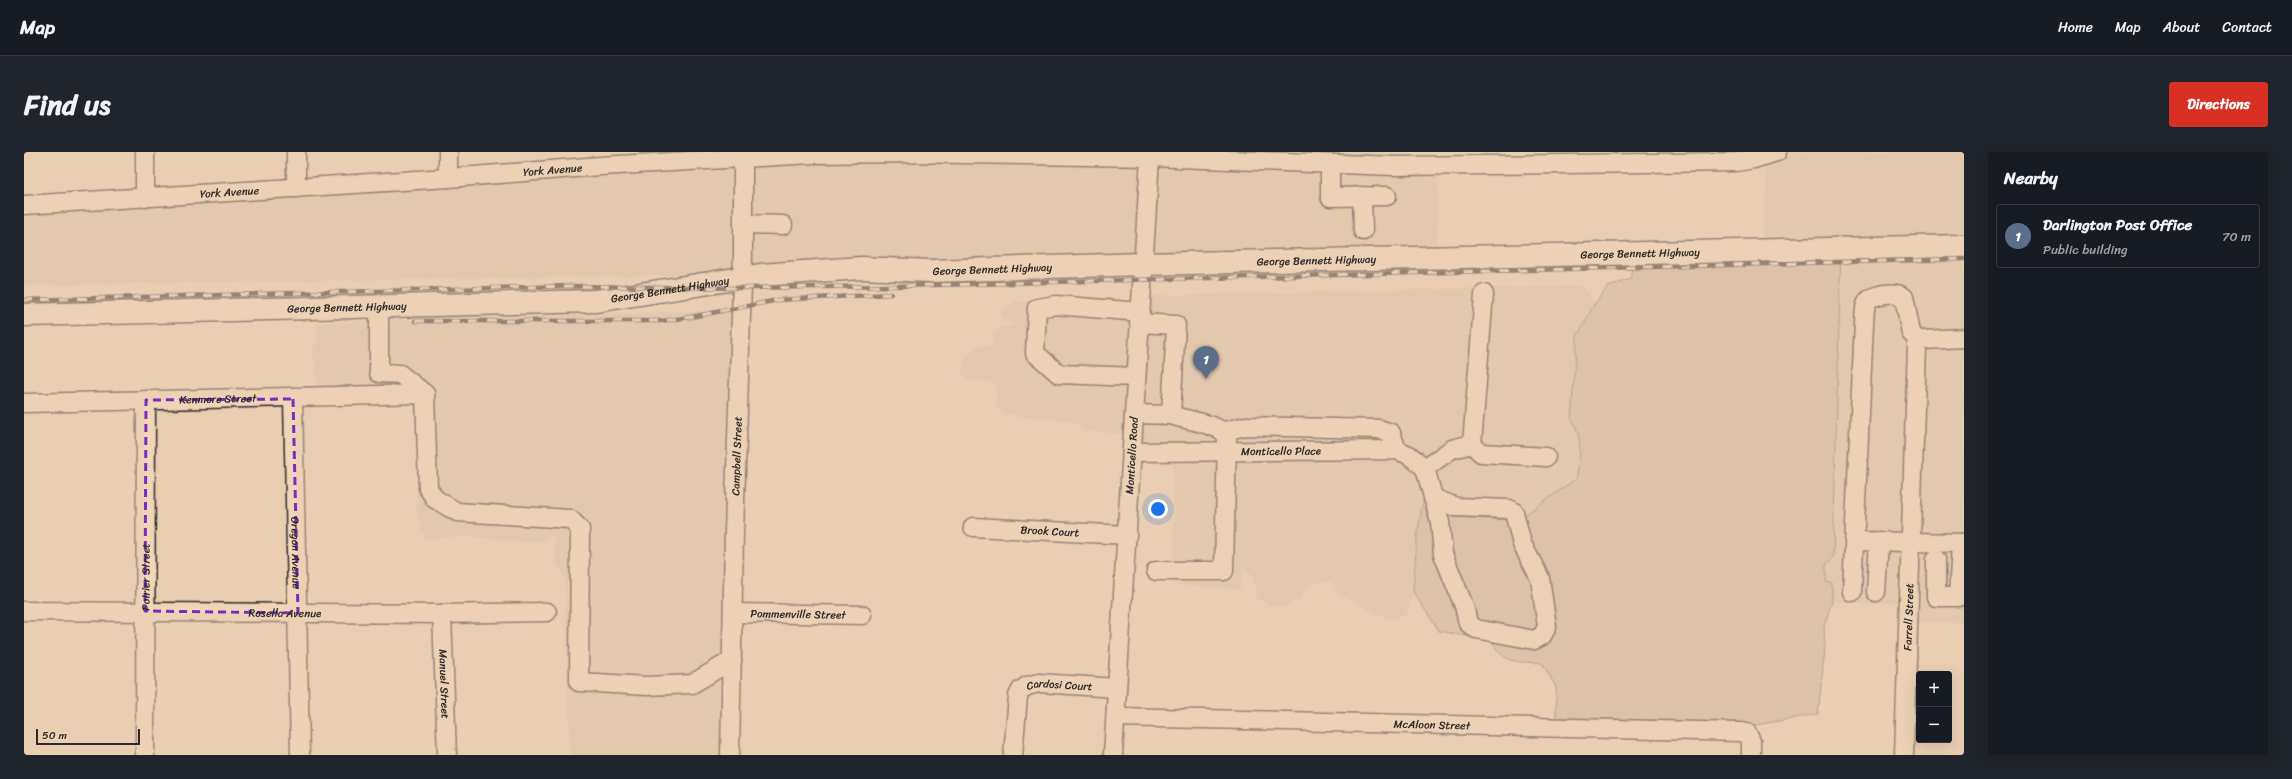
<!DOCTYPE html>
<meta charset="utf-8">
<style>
:root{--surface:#171b24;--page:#20242c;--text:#f1f3f6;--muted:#9ea1a6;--line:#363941;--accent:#d93025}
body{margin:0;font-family:Sriracha,sans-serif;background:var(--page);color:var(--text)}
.controls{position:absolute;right:12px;bottom:12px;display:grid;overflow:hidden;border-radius:4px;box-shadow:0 4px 16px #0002}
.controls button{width:36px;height:36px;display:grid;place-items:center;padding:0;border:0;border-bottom:1px solid var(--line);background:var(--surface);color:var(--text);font:20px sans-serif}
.scale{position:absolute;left:12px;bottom:10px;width:104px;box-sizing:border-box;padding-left:4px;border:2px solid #2b2b2b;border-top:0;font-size:11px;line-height:14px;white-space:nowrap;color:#2b2b2b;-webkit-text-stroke:3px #f1d5b8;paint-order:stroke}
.you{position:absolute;left:1134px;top:357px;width:14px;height:14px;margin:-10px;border:3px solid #fff;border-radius:50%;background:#1a73e8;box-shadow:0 0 0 6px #1a73e833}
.badge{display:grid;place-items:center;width:26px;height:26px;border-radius:50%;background:var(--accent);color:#fff;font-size:13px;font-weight:700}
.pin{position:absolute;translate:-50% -33px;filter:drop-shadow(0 1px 2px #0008)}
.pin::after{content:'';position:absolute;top:21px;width:14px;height:12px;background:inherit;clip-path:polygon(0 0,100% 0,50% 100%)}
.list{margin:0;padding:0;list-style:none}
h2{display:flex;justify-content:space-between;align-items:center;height:52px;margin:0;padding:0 16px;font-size:17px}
h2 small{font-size:13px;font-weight:400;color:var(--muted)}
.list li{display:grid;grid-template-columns:26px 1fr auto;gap:12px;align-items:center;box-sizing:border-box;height:64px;margin:0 8px 8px;padding:0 8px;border:1px solid var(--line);border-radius:4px}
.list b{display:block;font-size:15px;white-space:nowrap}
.list p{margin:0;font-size:13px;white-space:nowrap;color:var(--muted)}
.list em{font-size:13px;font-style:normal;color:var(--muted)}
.map{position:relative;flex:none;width:1940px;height:603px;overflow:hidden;border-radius:4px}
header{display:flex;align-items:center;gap:24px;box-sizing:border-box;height:56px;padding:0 20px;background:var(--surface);border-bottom:1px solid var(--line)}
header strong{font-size:19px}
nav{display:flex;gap:22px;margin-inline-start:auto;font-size:14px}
.intro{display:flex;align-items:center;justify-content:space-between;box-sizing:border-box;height:96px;padding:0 24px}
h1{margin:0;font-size:28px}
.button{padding:10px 18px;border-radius:4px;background:var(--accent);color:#fff;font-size:14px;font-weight:700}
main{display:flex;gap:24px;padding:0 24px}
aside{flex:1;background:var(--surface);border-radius:4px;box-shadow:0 4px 16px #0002}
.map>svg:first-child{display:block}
.built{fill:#d9c0a7}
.green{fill:#c9b39c;stroke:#7a6f64}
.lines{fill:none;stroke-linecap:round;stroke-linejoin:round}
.minor-casing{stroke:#2b2b2b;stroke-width:21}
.major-casing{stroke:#2b2b2b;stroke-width:25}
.minor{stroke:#f1d5b8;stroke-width:18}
.major{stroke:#f1d5b8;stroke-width:22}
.rail-casing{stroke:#2b2b2b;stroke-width:4.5}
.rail{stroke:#f1d5b8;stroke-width:3;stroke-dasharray:9;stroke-linecap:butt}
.marked{fill:none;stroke:#7b2cbf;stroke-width:3;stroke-dasharray:8 5;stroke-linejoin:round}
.labels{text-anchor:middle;stroke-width:4;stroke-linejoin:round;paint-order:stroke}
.street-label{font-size:11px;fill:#2b2b2b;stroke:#f1d5b8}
</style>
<header>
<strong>Map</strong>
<nav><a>Home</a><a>Map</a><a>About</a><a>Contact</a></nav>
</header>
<div class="intro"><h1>Find us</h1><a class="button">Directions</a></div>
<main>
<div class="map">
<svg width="1940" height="603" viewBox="0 0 1940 603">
<rect width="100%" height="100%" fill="#e9ceb2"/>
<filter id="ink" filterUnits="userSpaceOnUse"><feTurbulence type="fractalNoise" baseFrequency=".025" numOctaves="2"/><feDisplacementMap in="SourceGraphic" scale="8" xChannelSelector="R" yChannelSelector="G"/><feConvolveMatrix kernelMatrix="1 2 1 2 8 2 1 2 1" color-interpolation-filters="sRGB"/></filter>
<g filter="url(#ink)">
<g class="built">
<polygon points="697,0 1370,0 1369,12 1414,16 1413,105 788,121 0,133 0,55"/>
<polygon points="1753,0 1940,0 1940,470 1881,471 1880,450 1850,452 1808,449 1808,432 1802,431 1802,413 1809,405 1817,98 1737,97 1743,28 1739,9"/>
<polygon points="1559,134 1571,151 1553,185 1547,266 1554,276 1557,293 1552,327 1502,362 1483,368 1427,365 1418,347 1401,338 1393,384 1390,435 1383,462 1367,468 1314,442 1309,429 1286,431 1275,448 1258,455 1245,453 1232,446 1229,424 1219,415 1216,437 1150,433 1149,305 1106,303 1104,282 1060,279 1048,268 1001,265 979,261 972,257 972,239 974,236 969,230 944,228 938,223 940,208 952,195 970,193 969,182 975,175 988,174 989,171 979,167 978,159 990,150 1087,146 1110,153 1115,144"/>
<polygon points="714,158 702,603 546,603 541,426 539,420 533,413 530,387 526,384 521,388 501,390 441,384 401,387 394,367 392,347 396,332 393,316 396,295 392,288 389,244 293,244 292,209 288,201 294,184 293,171"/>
</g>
<path class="green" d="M1817 97 1809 405 1802 413V430L1808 431V449L1800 475 1801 497 1794 562 1699 579 1532 578V535L1518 511C1493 509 1481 514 1468 489L1415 479 1389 440 1393 384 1401 338 1418 347 1427 365 1483 368 1502 362 1552 327C1556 305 1560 286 1547 266L1553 185 1571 151 1584 135 1606 127 1610 102Z"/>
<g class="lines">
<defs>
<g id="minor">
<polyline points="121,0 121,46"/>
<polyline points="272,0 272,36"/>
<polyline points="424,0 424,26"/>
<polyline points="1306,13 1306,45 1363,44"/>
<polyline points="1338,44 1339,79"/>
<path id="s1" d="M0 53 424 26 576 14 788 2 881 1 1126 5 1370 14 1712 10 1730 7 1753 0"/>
<polyline points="719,72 759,73"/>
<polyline points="355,155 355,221 376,222 401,242"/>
<polyline points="1112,225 1035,222 1011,201 1013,156 1032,153 1116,160"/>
<path id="s2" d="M269 247 276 603"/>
<path id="s3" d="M0 251 401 242 404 336 411 347 433 360 546 367 556 377 555 530 623 534 668 532 708 508"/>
<polyline points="1110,262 1147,263 1152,173 1115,171"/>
<polyline points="1200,279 1222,274 1355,277 1367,281 1373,298"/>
<polyline points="1448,292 1457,301 1522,305"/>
<path id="s4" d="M1108 300 1373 298 1385 303 1401 316"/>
<polyline points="1401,316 1416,370 1419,402 1440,454 1444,471 1452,477 1510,488 1518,484 1523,475 1516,426 1498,392 1490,360 1485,357 1432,355 1409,346"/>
<polyline points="1401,316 1428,297 1448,292 1460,142"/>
<path id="s5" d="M949 375 1103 383"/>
<polyline points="1830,389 1940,391"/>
<polyline points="1912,407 1912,445 1934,445 1937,391"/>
<path d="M1132 419H1200L1203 284C1196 272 1161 268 1147 263"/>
<path d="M1828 440 1840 171C1841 151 1840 145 1862 142 1869 141 1874 141 1880 145L1887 181 1895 189"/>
<polyline points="1852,440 1855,389"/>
<path id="s6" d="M0 459 418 462 523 460"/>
<path id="s7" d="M709 461 838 463"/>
<path id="s8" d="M418 462 423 603"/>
<path id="s9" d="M1092 565 1717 580 1723 581 1727 589V603"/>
<path id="s10" d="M121 603 122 248"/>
<path id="s11" d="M706 603 710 381 719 101V6"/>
<path id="s12" d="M989 603 994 544 997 538 1003 534 1015 531 1093 536"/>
<path id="s13" d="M1089 603 1126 5"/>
<path id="s14" d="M1880 603 1893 193 1898 188 1940 186"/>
</g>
<g id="major">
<path id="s15" d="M0 163 572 149 736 123 837 116 907 119 1119 112 1940 94"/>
</g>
</defs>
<use href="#minor" class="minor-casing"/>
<use href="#major" class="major-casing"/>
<use href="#minor" class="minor"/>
<use href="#major" class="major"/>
<defs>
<g id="rail">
<polyline points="0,148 546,134 717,136 872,134 1940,107"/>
<polyline points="391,169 637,169 667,165 754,148 867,142"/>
</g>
</defs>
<use href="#rail" class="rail-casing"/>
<use href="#rail" class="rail"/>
</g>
</g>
<path d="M0 0H1940V603H0ZM269 247 274 461 121 459 122 248Z" fill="#e9ceb2" fill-opacity=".55" fill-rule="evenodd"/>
<path class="marked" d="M269 247 274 461 121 459 122 248Z"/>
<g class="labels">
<g class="street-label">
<text dy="4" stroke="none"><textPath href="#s1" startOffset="530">York Avenue</textPath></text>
<text dy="4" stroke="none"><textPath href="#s1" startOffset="206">York Avenue</textPath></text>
<text dy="4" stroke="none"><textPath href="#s15" startOffset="1619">George Bennett Highway</textPath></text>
<text dy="4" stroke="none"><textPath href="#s15" startOffset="1295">George Bennett Highway</textPath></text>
<text dy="4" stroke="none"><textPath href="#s15" startOffset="971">George Bennett Highway</textPath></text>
<text dy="4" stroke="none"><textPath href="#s15" startOffset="647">George Bennett Highway</textPath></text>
<text dy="4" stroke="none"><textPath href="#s15" startOffset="323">George Bennett Highway</textPath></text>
<text dy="4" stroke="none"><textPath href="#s3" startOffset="194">Kenmore Street</textPath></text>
<text dy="4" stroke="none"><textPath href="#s4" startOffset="149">Monticello Place</textPath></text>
<text dy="4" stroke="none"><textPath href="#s11" startOffset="299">Campbell Street</textPath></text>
<text dy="4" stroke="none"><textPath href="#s13" startOffset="300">Monticello Road</textPath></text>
<text dy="4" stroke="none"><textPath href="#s5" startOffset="77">Brook Court</textPath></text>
<text dy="4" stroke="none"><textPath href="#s2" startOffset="154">Oregon Avenue</textPath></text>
<text dy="4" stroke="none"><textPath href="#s10" startOffset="178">Poirier Street</textPath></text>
<text dy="4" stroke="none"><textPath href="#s6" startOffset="261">Rosella Avenue</textPath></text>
<text dy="4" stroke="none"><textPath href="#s7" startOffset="65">Pommenville Street</textPath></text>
<text dy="4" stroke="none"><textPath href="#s14" startOffset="138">Farrell Street</textPath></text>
<text dy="4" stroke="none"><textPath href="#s8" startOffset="70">Manuel Street</textPath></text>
<text dy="4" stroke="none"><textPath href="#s12" startOffset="106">Cardosi Court</textPath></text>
<text dy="4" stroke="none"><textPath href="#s9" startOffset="316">McAloon Street</textPath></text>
</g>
</g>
</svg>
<div class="controls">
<button>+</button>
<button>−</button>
</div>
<div class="scale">50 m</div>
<div class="you"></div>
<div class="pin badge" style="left:1182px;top:227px;background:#5c6f8a">1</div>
</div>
<aside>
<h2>Nearby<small></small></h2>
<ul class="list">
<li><span class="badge" style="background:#5c6f8a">1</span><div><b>Darlington Post Office</b><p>Public building</p></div><em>70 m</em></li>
</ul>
</aside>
</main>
